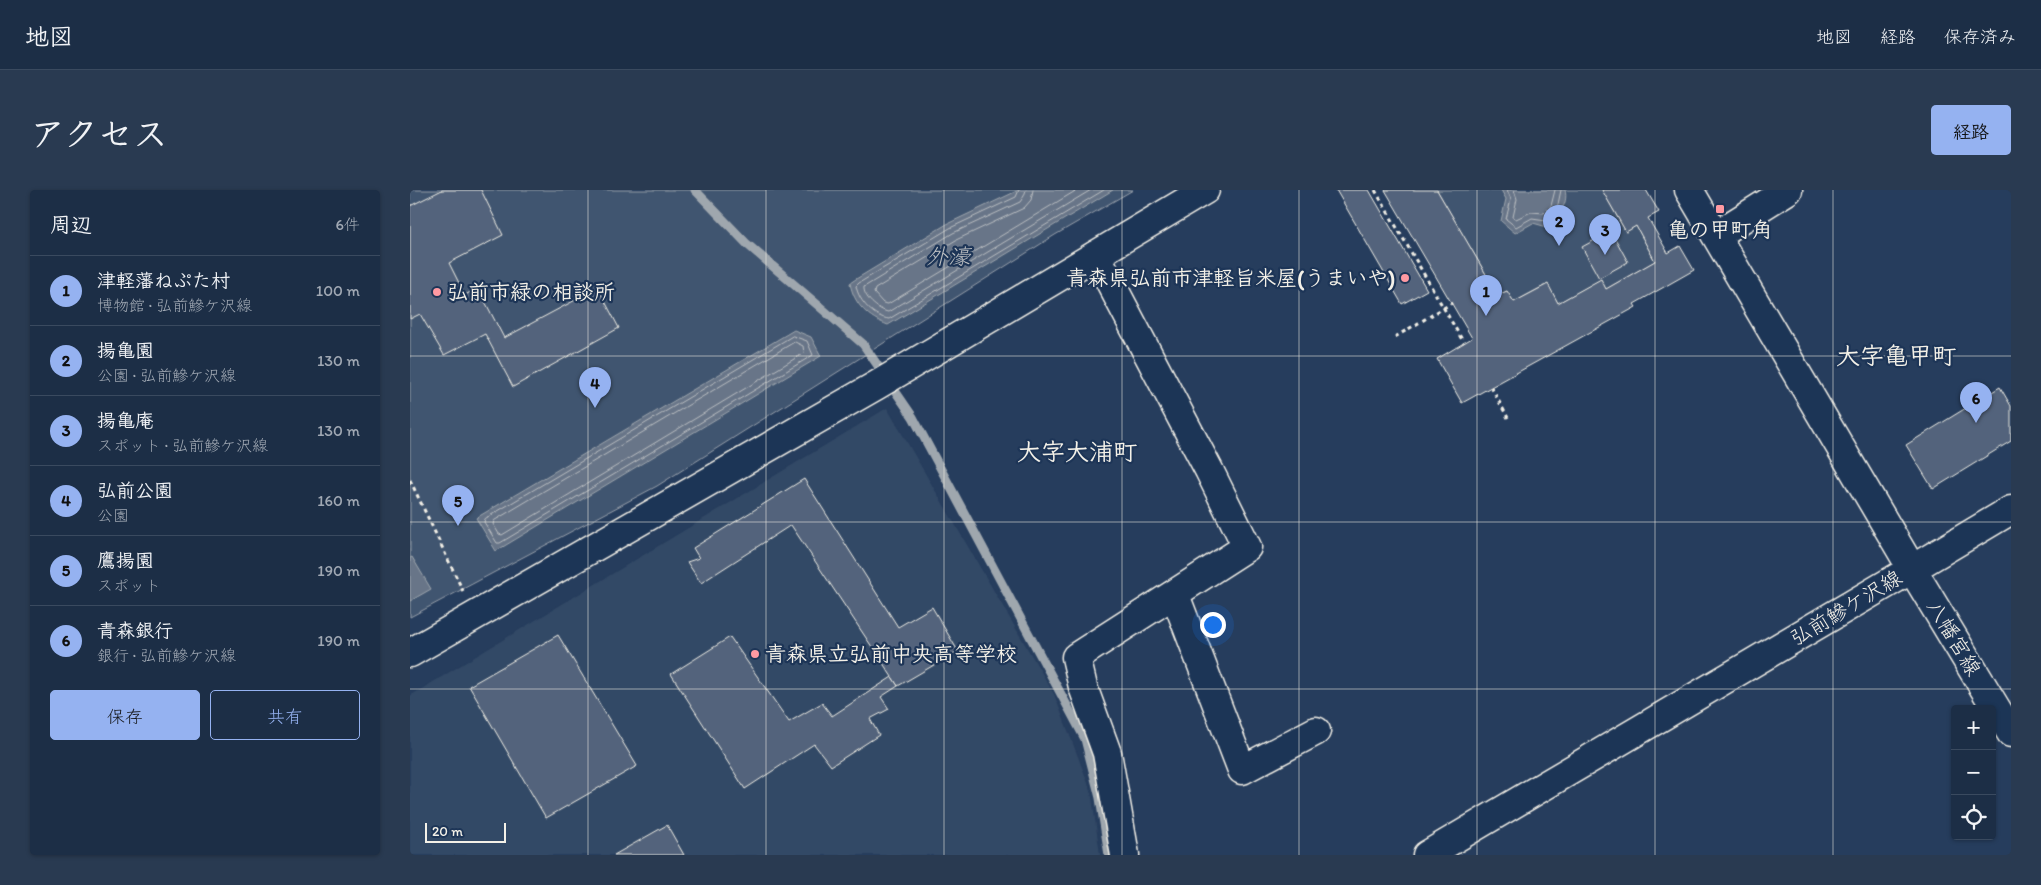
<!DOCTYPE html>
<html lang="ja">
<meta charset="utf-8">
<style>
:root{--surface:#1c2e46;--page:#293a51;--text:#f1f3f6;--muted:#a0a8b3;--line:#3a4a5f;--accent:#95b2f1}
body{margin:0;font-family:Itim,"Klee One",sans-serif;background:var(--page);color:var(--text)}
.controls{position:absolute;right:15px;bottom:15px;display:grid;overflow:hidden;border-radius:5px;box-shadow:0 1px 4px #0004}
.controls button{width:45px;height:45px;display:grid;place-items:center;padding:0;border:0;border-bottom:1px solid var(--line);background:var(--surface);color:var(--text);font:25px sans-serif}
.scale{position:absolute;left:15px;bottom:12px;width:81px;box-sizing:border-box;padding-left:5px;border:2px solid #f4f1e8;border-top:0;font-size:14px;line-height:18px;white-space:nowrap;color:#f4f1e8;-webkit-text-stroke:4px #1d3557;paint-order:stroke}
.you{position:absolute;left:802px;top:434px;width:18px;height:18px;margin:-12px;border:4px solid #fff;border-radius:50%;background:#1a73e8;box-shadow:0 0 0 8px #1a73e833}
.badge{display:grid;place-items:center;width:32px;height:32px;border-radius:50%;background:var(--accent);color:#111;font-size:16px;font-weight:700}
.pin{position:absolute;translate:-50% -41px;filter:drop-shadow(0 1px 2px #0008)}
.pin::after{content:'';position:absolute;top:26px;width:18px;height:15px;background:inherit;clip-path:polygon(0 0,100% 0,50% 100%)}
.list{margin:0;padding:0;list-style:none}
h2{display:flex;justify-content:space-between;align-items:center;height:65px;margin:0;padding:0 20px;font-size:21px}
h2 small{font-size:16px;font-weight:400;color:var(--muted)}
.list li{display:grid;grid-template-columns:32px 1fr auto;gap:15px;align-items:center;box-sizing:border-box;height:70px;padding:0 20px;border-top:1px solid var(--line)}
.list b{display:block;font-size:19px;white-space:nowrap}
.list p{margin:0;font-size:16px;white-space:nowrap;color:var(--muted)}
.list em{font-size:16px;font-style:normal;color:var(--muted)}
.actions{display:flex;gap:10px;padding:15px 20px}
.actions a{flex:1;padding:11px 0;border:1px solid var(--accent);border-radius:5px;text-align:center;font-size:18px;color:var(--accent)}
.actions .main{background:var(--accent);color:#111}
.icon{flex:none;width:28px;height:28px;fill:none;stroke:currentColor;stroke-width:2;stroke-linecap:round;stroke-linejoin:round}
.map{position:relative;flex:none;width:1601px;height:665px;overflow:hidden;border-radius:5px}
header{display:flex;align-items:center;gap:30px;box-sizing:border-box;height:70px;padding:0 25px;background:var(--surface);border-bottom:1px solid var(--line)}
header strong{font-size:24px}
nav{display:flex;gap:28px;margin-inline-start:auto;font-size:18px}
.intro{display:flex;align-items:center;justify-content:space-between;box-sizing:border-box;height:120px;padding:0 30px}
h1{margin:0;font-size:35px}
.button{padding:12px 22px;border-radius:5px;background:var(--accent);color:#111;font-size:18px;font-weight:700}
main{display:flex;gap:30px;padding:0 30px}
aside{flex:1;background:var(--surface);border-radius:5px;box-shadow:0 1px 4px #0004}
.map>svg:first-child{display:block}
.built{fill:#334966}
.green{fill:#40546f;stroke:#9aa2ac}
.water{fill:#677588;stroke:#9fa7ae}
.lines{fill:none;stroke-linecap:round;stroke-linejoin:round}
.shore{stroke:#bcbfc2;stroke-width:1}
.stream{stroke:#9fa7ae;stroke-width:9}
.building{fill:#52647b;stroke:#f4f1e8}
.street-casing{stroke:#f4f1e8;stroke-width:31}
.secondary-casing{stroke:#f4f1e8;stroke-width:31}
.primary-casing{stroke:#f4f1e8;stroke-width:31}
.path{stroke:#f4f1e8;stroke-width:3;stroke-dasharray:4 4;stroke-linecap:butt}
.street{stroke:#1d3557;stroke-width:28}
.secondary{stroke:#1d3557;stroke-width:28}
.primary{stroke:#1d3557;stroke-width:28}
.grid{fill:none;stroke:#f4f1e8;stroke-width:1;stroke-opacity:0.55}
.poi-dot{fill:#ff9aa2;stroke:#1d3557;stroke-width:2}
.labels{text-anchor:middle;stroke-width:4.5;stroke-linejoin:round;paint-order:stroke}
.poi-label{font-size:21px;font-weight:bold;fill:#f4f1e8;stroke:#1d3557;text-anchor:start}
.street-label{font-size:21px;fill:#f4f1e8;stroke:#1d3557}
.water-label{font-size:22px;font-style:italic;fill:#bcbfc2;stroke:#1d3557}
.quarter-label{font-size:24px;font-weight:bold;fill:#f4f1e8;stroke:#1d3557}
</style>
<header>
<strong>地図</strong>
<nav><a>地図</a><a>経路</a><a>保存済み</a></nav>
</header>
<div class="intro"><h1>アクセス</h1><a class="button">経路</a></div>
<main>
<aside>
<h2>周辺<small>6件</small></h2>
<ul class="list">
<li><span class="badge">1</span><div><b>津軽藩ねぷた村</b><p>博物館 · 弘前鰺ケ沢線</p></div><em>100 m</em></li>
<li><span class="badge">2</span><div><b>揚亀園</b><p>公園 · 弘前鰺ケ沢線</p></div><em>130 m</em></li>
<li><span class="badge">3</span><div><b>揚亀庵</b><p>スポット · 弘前鰺ケ沢線</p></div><em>130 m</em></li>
<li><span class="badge">4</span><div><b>弘前公園</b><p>公園</p></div><em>160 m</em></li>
<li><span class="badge">5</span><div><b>鷹揚園</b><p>スポット</p></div><em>190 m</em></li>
<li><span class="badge">6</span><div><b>青森銀行</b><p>銀行 · 弘前鰺ケ沢線</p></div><em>190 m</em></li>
</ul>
<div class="actions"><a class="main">保存</a><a>共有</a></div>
</aside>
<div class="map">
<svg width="1601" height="665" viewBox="0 0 1601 665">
<rect width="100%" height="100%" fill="#263d5d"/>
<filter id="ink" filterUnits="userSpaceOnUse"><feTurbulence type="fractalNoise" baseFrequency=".02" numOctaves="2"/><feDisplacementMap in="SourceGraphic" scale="10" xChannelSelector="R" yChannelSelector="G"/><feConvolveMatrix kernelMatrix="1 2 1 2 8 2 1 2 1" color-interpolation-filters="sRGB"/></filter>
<g filter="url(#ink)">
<polygon class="built" points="477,218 644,504 681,601 690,665 0,665 0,506"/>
<g class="green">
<polygon points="0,0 723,0 645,45 247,296 0,427"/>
<polygon points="1027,0 1192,0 1216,42 1226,36 1245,71 1196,99 1190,90 1148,113 1137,94 1104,112 1097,101 1088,105"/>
</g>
<g class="water">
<path d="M609 0H703L478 135C459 128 444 115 440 93L446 89 537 34Z"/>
<path d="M1091 0H1155C1159 15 1147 27 1137 37L1123 33 1105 43 1091 31 1096 9Z"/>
<polygon points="384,140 401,147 411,166 86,361 66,328"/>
<polygon points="2,367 21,399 0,411 0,368"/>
</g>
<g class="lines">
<g class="shore">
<path d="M609 0 606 7 540 38 449 93 446 96C449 112 464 127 479 129L694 0"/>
<path d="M616 0 614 6 610 12 543 43 454 97C453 107 468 120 478 122L681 0"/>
<polyline points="623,0 621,10 614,18 546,50 465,99 464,103 473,113 478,114 667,0"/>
<polyline points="1097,0 1101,9 1096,29 1106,37 1122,28 1136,30 1147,19 1151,0"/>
<polyline points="1104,0 1107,9 1103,27 1106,29 1121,22 1134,23 1141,16 1145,0"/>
<polygon points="383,146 397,151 403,165 90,353 87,353 74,332 75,329"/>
<polygon points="385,152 393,156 394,163 92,345 89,344 83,334 84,331"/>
</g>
<polyline class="stream" points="285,0 337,54 453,154 503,227 675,549 690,608 699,665"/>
</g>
<g class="building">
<polygon points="32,0 71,0 93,45 39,73 55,105 68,98 94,148 188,98 209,138 103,197 75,144 34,165 10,124 0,129 0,16"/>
<polygon points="926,0 959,0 1017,100 992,114"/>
<polygon points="975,0 1027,0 1088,105 1097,101 1104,112 1138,94 1148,113 1191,89 1196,99 1245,71 1226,36 1216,42 1192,0 1236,0 1249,22 1238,28 1258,63 1270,56 1284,80 1224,114 1226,117 1052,213 1027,169 1062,148"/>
<polygon points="1201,41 1218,72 1189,88 1172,57"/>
<polygon points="1590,197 1601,216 1601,251 1523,299 1496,255"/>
<polygon points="394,289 488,437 522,417 548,461 488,496 381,335 291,393 277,372 289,368 283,358"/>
<polygon points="148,445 227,576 136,628 59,496"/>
<polygon points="320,447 379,532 412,513 422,526 482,487 488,496 471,507 479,519 460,529 469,545 421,576 404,554 335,599 261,484"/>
<polygon points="257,635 274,665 204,665"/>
</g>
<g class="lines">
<defs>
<g id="street">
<polyline points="1306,45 1378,0"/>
<polyline points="686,65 799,280 837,357 666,467 673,497 697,563 715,665"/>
<polyline points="765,405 832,580 906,541"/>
</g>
<g id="secondary">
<polyline points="1601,320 1502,379 1601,543"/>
<polyline points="0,463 467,195 795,0"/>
</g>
<polyline id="primary" points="1017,665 1502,379 1279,0"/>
</defs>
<use href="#street" class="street-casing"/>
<use href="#secondary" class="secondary-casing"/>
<use href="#primary" class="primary-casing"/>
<g class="path">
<polyline points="965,0 1054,153"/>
<polyline points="985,147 1042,113"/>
<polyline points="1081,197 1098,228"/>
<polyline points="0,290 53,401"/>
</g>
<use href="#street" class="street"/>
<use href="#secondary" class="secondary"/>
<use href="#primary" class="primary"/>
</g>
</g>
<path class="grid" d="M178 0V665M356 0V665M534 0V665M712 0V665M889 0V665M1067 0V665M1245 0V665M1423 0V665M0 166H1601M0 332H1601M0 499H1601"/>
<g class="poi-dot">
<rect x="1305" y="14" width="10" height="10" rx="2.5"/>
<circle cx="995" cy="88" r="5"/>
<circle cx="27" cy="102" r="5"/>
<circle cx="345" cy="464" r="5"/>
</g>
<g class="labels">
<g class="poi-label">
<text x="1310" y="47" text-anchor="middle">亀の甲町角</text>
<text x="985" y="95" text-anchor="end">青森県弘前市津軽旨米屋(うまいや)</text>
<text x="37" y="109">弘前市緑の相談所</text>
<text x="355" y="471">青森県立弘前中央高等学校</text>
</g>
<g class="street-label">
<text transform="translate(1436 418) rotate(-31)" y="7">弘前鰺ケ沢線</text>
<text transform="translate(1544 448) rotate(59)" y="7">八幡宮線</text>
</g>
<g class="water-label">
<text x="538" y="74">外濠</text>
</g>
<g class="quarter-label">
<text x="1486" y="174">大字亀甲町</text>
<text x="667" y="270">大字大浦町</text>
</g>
</g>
</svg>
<div class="controls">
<button>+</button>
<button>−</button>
<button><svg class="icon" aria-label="locate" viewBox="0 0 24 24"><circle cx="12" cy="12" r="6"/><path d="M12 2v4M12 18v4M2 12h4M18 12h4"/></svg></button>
</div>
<div class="scale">20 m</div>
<div class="you"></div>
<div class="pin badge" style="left:1076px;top:126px">1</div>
<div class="pin badge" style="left:1149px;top:56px">2</div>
<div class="pin badge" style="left:1195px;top:65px">3</div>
<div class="pin badge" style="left:185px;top:218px">4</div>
<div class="pin badge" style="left:48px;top:336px">5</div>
<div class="pin badge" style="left:1566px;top:233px">6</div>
</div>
</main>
